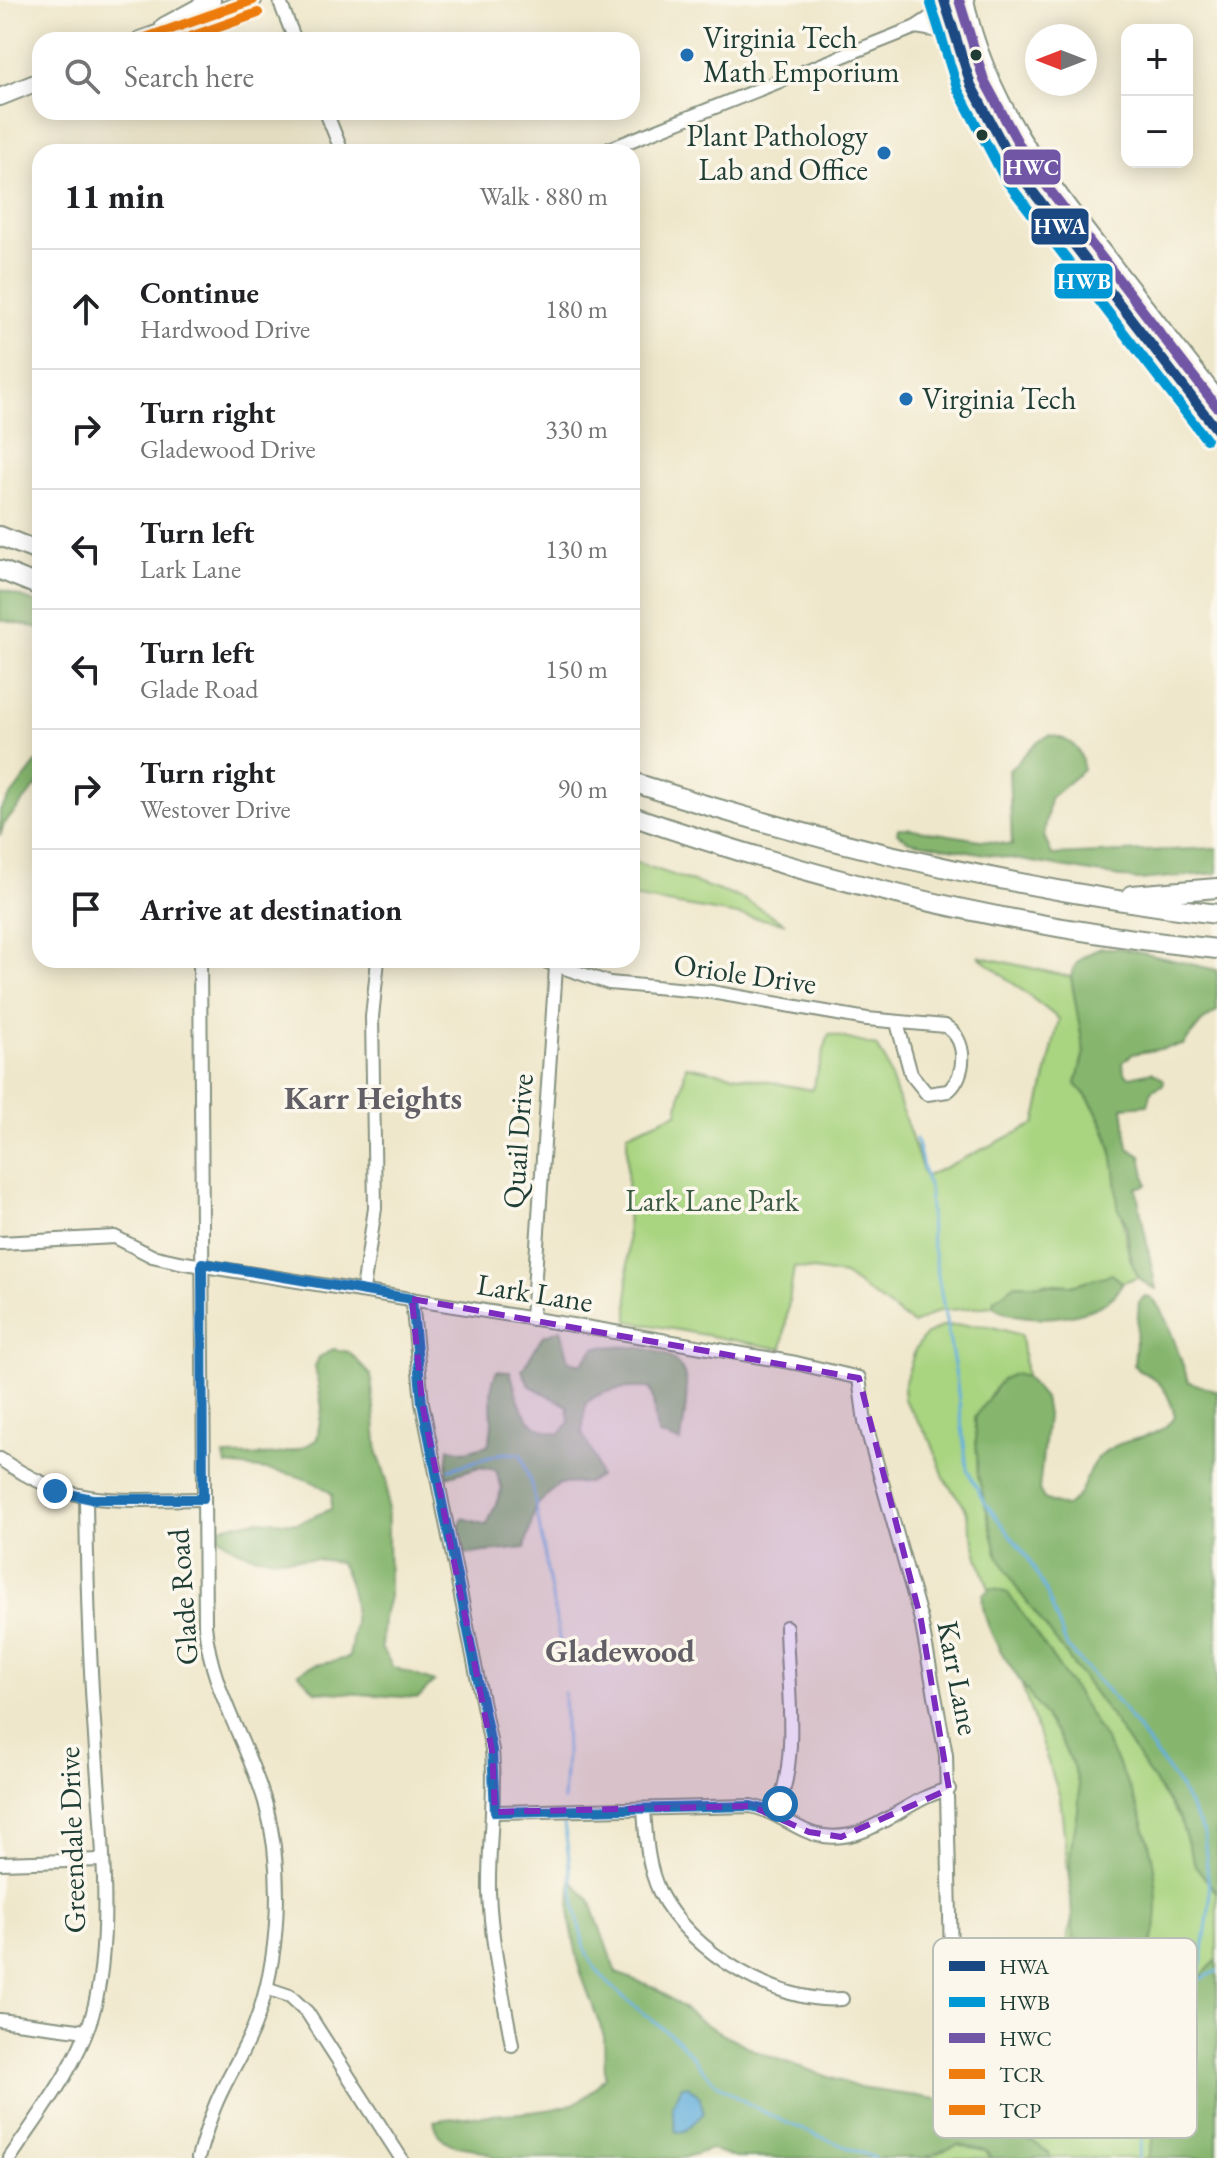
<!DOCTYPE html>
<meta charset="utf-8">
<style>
:root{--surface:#fff;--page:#f6f6f6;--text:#202124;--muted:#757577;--line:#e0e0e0}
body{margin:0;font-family:"EB Garamond",serif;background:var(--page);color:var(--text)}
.controls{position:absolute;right:24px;top:24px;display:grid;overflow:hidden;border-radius:16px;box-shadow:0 4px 20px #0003}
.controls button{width:72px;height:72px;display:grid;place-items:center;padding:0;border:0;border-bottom:2px solid var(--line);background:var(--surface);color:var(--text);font:40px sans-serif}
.compass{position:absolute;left:1025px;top:24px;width:72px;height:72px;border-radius:50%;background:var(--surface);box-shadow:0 4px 20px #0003;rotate:270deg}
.stop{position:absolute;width:24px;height:24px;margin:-18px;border:6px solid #1f6fb2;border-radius:50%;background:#fff}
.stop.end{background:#1f6fb2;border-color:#fff;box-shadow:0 2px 8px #0008}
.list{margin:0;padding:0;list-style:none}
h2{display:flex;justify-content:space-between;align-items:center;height:104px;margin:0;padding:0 32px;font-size:34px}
h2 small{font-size:26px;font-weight:400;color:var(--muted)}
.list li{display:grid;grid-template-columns:52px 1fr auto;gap:24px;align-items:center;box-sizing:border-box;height:120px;padding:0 32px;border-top:2px solid var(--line)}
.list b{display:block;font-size:30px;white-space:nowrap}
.list p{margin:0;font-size:26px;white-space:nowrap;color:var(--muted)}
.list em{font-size:26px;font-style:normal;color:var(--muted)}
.icon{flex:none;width:44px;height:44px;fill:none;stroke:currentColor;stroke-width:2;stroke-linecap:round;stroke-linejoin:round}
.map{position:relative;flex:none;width:1217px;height:2158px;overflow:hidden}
.search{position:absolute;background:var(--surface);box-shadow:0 4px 20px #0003;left:32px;top:32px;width:608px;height:88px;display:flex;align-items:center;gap:20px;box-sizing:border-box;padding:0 28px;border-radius:24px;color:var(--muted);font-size:30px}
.panel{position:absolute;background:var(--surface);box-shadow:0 4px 20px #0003;left:32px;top:144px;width:608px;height:824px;border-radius:24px}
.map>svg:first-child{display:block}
.green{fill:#a9d480;stroke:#64885a;stroke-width:2}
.forest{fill:#86b66e;stroke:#527a51;stroke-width:2}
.water{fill:#63afdc;stroke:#417688;stroke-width:2}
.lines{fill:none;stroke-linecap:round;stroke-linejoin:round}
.stream{stroke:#63afdc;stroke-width:3}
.minor-casing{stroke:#879280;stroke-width:16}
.major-casing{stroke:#879280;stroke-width:20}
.highway-casing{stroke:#879280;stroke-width:22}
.minor{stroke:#fff;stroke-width:12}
.major{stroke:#fff;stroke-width:16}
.highway{stroke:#fff;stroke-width:18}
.bus-1-casing{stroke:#fbf7ec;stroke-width:16}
.bus-2-casing{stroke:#fbf7ec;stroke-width:16}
.bus-3-casing{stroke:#fbf7ec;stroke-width:16}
.bus-4-casing{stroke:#fbf7ec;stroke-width:16}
.bus-5-casing{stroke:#fbf7ec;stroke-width:16}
.bus-1{stroke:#1a4882;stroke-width:10}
.bus-2{stroke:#0098d4;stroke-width:10}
.bus-3{stroke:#7156a5;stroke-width:10}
.bus-4{stroke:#ee7c0e;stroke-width:10}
.bus-5{stroke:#ee7c0e;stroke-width:10}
.route{stroke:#1f6fb2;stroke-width:10}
.marked{fill:#7b2cbf;fill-opacity:0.2;stroke:#7b2cbf;stroke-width:6;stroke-dasharray:16 10;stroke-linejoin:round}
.poi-dot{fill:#1f6fb2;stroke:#fbf7ec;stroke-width:3}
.bus-dot{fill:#1f3d34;stroke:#fbf7ec;stroke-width:3}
.labels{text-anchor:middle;stroke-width:7;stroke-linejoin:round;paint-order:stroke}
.poi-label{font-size:30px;fill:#1f3d34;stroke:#fbf7ec;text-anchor:start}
.street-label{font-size:30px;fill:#1f3d34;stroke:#fbf7ec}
.park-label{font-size:30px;fill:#3b5b43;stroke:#fbf7ec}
.neighbourhood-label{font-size:32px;font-weight:bold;fill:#626066;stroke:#fbf7ec}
.key{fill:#fbf7ec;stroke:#b9bfb5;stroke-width:2}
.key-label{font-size:22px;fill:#1f3d34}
.line-badge{stroke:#fbf7ec;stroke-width:3}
.badge-label{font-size:22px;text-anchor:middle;font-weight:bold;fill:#fff}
</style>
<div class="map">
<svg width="1217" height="2158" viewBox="0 0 1217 2158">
<rect width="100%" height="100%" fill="#fbf7ec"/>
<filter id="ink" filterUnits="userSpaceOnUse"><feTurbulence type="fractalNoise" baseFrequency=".0125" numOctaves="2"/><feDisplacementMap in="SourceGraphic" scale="16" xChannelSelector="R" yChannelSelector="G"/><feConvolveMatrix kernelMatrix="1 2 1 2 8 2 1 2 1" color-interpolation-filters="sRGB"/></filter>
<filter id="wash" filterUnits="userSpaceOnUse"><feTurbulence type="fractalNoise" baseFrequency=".006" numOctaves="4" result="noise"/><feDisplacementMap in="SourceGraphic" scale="32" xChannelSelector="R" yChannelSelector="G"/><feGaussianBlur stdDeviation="1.8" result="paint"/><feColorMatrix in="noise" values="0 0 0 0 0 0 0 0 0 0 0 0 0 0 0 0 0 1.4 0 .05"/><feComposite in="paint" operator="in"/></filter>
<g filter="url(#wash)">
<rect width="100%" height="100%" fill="#efe7cb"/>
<g class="green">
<polygon points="632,861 743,899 785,923 632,897"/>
<path d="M978 956 1071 977 1084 1052 1076 1084C1122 1133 1115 1193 1129 1255 1130 1262 1137 1269 1140 1277L1122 1282 1112 1275 1071 1285 1043 1283 994 1299 993 1306 939 1311 913 1324 844 1275 794 1267 782 1349 628 1321 627 1134 677 1113 686 1066 812 1090 829 1034 876 1046 885 1060 925 1177 1035 1124 1059 1019Z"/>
<polygon points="968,1325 989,1326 1021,1335 1026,1377 1014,1374 1002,1379 975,1418 978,1475 997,1553 1016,1587 1108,1712 1180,1820 1195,1865 1217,1893 1217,1960 1196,1981 1148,2158 1050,2158 1050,2153 1036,2144 966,2112 996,2096 1025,2067 1046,2019 1073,1916 1060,1797 978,1557 965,1507 945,1480 931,1441 904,1400 903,1388 915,1350 925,1335 943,1326"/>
<polygon points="957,2145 986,2151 992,2158 924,2158"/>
</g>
<g class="forest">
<polygon points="0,589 40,604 40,628 0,620"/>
<path d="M1050 735C1070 739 1083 748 1083 770L1050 798 1044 836 1052 855 1217 848V873L1138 880 909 841 897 833 898 828H906L1012 845 1009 770 1038 741Z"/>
<polygon points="40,758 40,782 4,824 0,836 0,810"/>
<path d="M1101 948H1120L1217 970V1011L1201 1023 1183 1045 1132 1054 1123 1062 1124 1073 1130 1077 1152 1072 1164 1080 1163 1085 1152 1090 1148 1105 1123 1107 1128 1148 1141 1156 1147 1185 1136 1188 1156 1289C1118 1276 1137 1229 1118 1208 1115 1159 1112 1122 1076 1084L1084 1052 1071 977C1075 959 1085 955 1101 948Z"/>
<path d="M1112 1274 1122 1282C1114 1318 1023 1328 993 1306L994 1299 1016 1284 1071 1285Z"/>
<path d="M1145 1296C1165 1298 1180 1362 1189 1382L1217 1391V1893L1195 1865 1180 1820 1108 1712 1016 1587 997 1553 978 1475 975 1417 1002 1379 1014 1374 1026 1377 1044 1398 1047 1415 1039 1490 1044 1499 1064 1507C1088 1496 1082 1473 1099 1457 1121 1434 1157 1444 1175 1416 1169 1394 1161 1378 1139 1371L1134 1365 1139 1302Z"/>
<path d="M561 1329 569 1361 581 1364 596 1347C621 1346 671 1344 683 1372 691 1390 683 1422 681 1442L659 1435C651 1418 657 1405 650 1388 627 1387 604 1388 586 1403L582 1433 595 1458 599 1477 587 1483 559 1484 536 1506 525 1548 466 1554C457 1544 457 1530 463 1518L487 1525 502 1489 496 1470 479 1467 446 1477 449 1448 466 1451 488 1445C498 1419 484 1395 497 1371H510C520 1403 521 1429 560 1434L569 1423 568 1406 529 1385 522 1370 543 1336Z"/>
<path d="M333 1349 349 1352 371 1375 378 1454 387 1480 389 1597 383 1618 381 1648 393 1667 434 1682 418 1698 315 1691 298 1673C313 1662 332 1664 349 1657 356 1622 359 1595 340 1563 297 1551 250 1571 216 1533L220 1527 259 1520 298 1523 331 1509 332 1494C305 1471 260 1469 226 1465L224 1456C255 1455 292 1459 317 1439L322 1408 315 1366 319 1358Z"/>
<path d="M992 1588 1008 1593C1070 1686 1168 1805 1156 1922 1152 1961 1124 1994 1119 2032 1115 2056 1119 2082 1119 2106L1102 2111C1085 2083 1070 2053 1068 2020 1067 1996 1074 1971 1073 1947 1073 1915 1068 1881 1071 1849 1074 1825 1082 1807 1078 1783 1068 1727 976 1646 983 1594Z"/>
<path d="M571 1880 590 1900 616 1973 654 1987 708 2026 758 2052 860 2088 937 2099 1036 2144 1050 2154V2158H992L986 2151 958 2145 924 2158H736L711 2149 683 2158H495C472 2139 443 2158 434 2121 468 2113 557 2117 582 2099 591 2094 598 2084 605 2077L604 2036 580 1971 570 1921Z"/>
<polygon points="1217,1960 1217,2158 1148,2158 1196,1981"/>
</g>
<polygon class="water" points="682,2086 688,2086 699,2096 704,2113 685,2131 676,2132 672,2106"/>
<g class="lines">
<g class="stream">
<polyline points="916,1139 929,1190 931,1237 956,1376 967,1469 983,1500 1028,1558 1046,1591 1067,1647 1121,1706 1178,1784 1204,1833 1210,1901 1202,1958 1196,1981 1172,2022 1162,2053 1162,2078 1137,2118 1144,2132 1138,2158"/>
<polyline points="450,1469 503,1453 521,1454 533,1490 561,1648"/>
<polyline points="563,1801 566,1754 564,1693"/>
<path d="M563 1819C572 1864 571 1911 588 1956 598 1981 652 2020 675 2038 691 2050 700 2071 716 2083 760 2116 824 2138 875 2158"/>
<polyline points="1196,1981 1217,1971"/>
</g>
</g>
</g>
<g filter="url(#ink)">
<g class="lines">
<defs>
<g id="minor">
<polyline points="279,0 295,40"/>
<polyline points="916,27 940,31 956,46"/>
<polyline points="326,112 342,152"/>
<polyline points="602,152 916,27 931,17 966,8"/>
<path d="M541 960 609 983 711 992 867 1019 945 1026C968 1039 967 1075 948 1091L927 1094 911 1074 897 1023"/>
<polyline points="0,1243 115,1237 152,1256 179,1262 591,1328 796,1363 859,1378 865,1422 921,1620 946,1755 952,1996"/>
<polyline points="363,1290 375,1208 372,1017 378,960"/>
<path d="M412 1299 422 1403 492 1750C496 1798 488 1844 489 1892 491 1943 503 1994 512 2045"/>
<polyline points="532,1319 556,967"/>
<path d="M0 1459C75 1510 118 1499 203 1499"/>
<path d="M644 1809C646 1838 647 1866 660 1893 689 1950 777 2005 842 1999"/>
<path d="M495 1812 751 1806C778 1811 798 1833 824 1836 872 1843 904 1799 949 1789"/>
<path d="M776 1812C800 1757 787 1687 786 1627"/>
<polyline points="0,1863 102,1860"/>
<polyline points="266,1988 290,1996 307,2012 401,2158"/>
<polyline points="0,2020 86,2031"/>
<path d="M10 2158C40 2113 76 2068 92 2016 115 1936 100 1819 95 1736 89 1657 87 1578 86 1498"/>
<path d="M198 2158C203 2141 208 2123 215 2106 226 2078 244 2053 255 2024 280 1959 284 1870 265 1802 247 1741 211 1691 205 1625L200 960"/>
</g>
<g id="major">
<polyline points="944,0 971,85 1017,171 1217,430"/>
<path d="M965 0C986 101 1046 180 1108 259 1144 306 1181 352 1217 399"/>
<polyline points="164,26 212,0"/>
<polyline points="140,40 253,0"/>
<polyline points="0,97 40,81"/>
</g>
<g id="highway">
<polyline points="0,536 40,552"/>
<polyline points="0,570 40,586"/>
<path d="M632 782C822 844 1018 890 1217 914"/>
<path d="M632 816C819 881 1020 929 1217 949"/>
<polyline points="1132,895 1217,888"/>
</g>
</defs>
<use href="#minor" class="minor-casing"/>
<use href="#major" class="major-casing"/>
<use href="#highway" class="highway-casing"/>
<use href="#minor" class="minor"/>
<use href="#major" class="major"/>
<use href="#highway" class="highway"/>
<defs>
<polyline id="bus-1" points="944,0 971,85 1017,171 1217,430"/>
<polyline id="bus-2" points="931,4 958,90 1005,179 1206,439"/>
<polyline id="bus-3" points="959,0 984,80 1029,163 1217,407"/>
<polyline id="bus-4" points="140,40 253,0"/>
<polyline id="bus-5" points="182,40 258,13"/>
</defs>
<use href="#bus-1" class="bus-1-casing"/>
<use href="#bus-2" class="bus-2-casing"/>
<use href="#bus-3" class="bus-3-casing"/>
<use href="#bus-4" class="bus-4-casing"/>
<use href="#bus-5" class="bus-5-casing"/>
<use href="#bus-1" class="bus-1"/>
<use href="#bus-2" class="bus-2"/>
<use href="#bus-3" class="bus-3"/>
<use href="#bus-4" class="bus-4"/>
<use href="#bus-5" class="bus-5"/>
</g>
</g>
<g class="lines" filter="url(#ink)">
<polyline class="route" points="55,1491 92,1499 203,1499 202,1263 412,1299 422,1403 492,1750 495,1812 751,1806 776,1812 780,1804"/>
</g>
<path class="marked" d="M412 1299 859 1378 921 1620 949 1789 841 1837 809 1832 751 1806 495 1812 492 1750 422 1403Z"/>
<g class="poi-dot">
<circle cx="687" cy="55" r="8"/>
<circle cx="884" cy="153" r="8"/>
<circle cx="906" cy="399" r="8"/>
</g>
<g class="bus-dot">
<circle cx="976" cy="55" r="7"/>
<circle cx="982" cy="135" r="7"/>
</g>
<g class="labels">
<g class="poi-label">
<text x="703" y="48">Virginia Tech<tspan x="703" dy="34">Math Emporium</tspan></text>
<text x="868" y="146" text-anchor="end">Plant Pathology<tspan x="868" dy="34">Lab and Office</tspan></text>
<text x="922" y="409">Virginia Tech</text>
</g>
<g class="street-label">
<text transform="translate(745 974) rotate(8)" y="10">Oriole Drive</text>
<text transform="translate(518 1141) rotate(-86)" y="10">Quail Drive</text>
<text transform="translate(535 1293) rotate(9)" y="10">Lark Lane</text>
<text transform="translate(183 1597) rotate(-94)" y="10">Glade Road</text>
<text transform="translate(958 1678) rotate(79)" y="10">Karr Lane</text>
<text transform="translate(72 1840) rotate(-92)" y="10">Greendale Drive</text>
</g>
<g class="park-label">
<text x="712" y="1211">Lark Lane Park</text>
</g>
<g class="neighbourhood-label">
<text x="373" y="1109">Karr Heights</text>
<text x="620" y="1662">Gladewood</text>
</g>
</g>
<rect x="933" y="1938" width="264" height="200" rx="12" class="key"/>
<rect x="949" y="1961" width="36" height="10" fill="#1a4882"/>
<rect x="949" y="1997" width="36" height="10" fill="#0098d4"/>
<rect x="949" y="2033" width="36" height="10" fill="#7156a5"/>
<rect x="949" y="2069" width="36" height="10" fill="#ee7c0e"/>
<rect x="949" y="2105" width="36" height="10" fill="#ee7c0e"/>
<g class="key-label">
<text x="999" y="1974">HWA</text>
<text x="999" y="2010">HWB</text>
<text x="999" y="2046">HWC</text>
<text x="999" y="2082">TCR</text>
<text x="999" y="2118">TCP</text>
</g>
<g class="line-badge">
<rect x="1002" y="148" width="60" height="38" rx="8" fill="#7156a5"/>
<rect x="1030" y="207" width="60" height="39" rx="8" fill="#1a4882"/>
<rect x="1053" y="262" width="61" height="38" rx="8" fill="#0098d4"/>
</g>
<g class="badge-label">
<text x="1032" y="175">HWC</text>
<text x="1060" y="234">HWA</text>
<text x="1084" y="289">HWB</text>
</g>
</svg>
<div class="controls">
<button>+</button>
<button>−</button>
</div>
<svg class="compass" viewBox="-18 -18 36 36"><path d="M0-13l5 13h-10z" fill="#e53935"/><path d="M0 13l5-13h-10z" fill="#757577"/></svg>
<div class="stop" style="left:780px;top:1804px"></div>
<div class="stop end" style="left:55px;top:1491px"></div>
<div class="search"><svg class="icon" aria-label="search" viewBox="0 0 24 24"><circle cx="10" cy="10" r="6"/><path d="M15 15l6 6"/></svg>Search here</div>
<section class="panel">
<h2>11 min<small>Walk · 880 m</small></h2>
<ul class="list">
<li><svg class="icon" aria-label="ahead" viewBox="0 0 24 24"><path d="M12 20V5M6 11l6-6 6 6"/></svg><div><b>Continue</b><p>Hardwood Drive</p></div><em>180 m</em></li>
<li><svg class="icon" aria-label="right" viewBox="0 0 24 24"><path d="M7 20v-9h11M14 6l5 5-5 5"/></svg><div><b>Turn right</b><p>Gladewood Drive</p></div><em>330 m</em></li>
<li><svg class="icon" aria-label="left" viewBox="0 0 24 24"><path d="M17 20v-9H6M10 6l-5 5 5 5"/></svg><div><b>Turn left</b><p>Lark Lane</p></div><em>130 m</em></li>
<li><svg class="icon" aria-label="left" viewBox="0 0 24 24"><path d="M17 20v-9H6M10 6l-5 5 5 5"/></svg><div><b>Turn left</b><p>Glade Road</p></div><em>150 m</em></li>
<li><svg class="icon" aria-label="right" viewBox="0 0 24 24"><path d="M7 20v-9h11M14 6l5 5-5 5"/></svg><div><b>Turn right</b><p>Westover Drive</p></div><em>90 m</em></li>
<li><svg class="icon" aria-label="arrive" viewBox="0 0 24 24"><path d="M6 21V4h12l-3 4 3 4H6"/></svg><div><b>Arrive at destination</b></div></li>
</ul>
</section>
</div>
